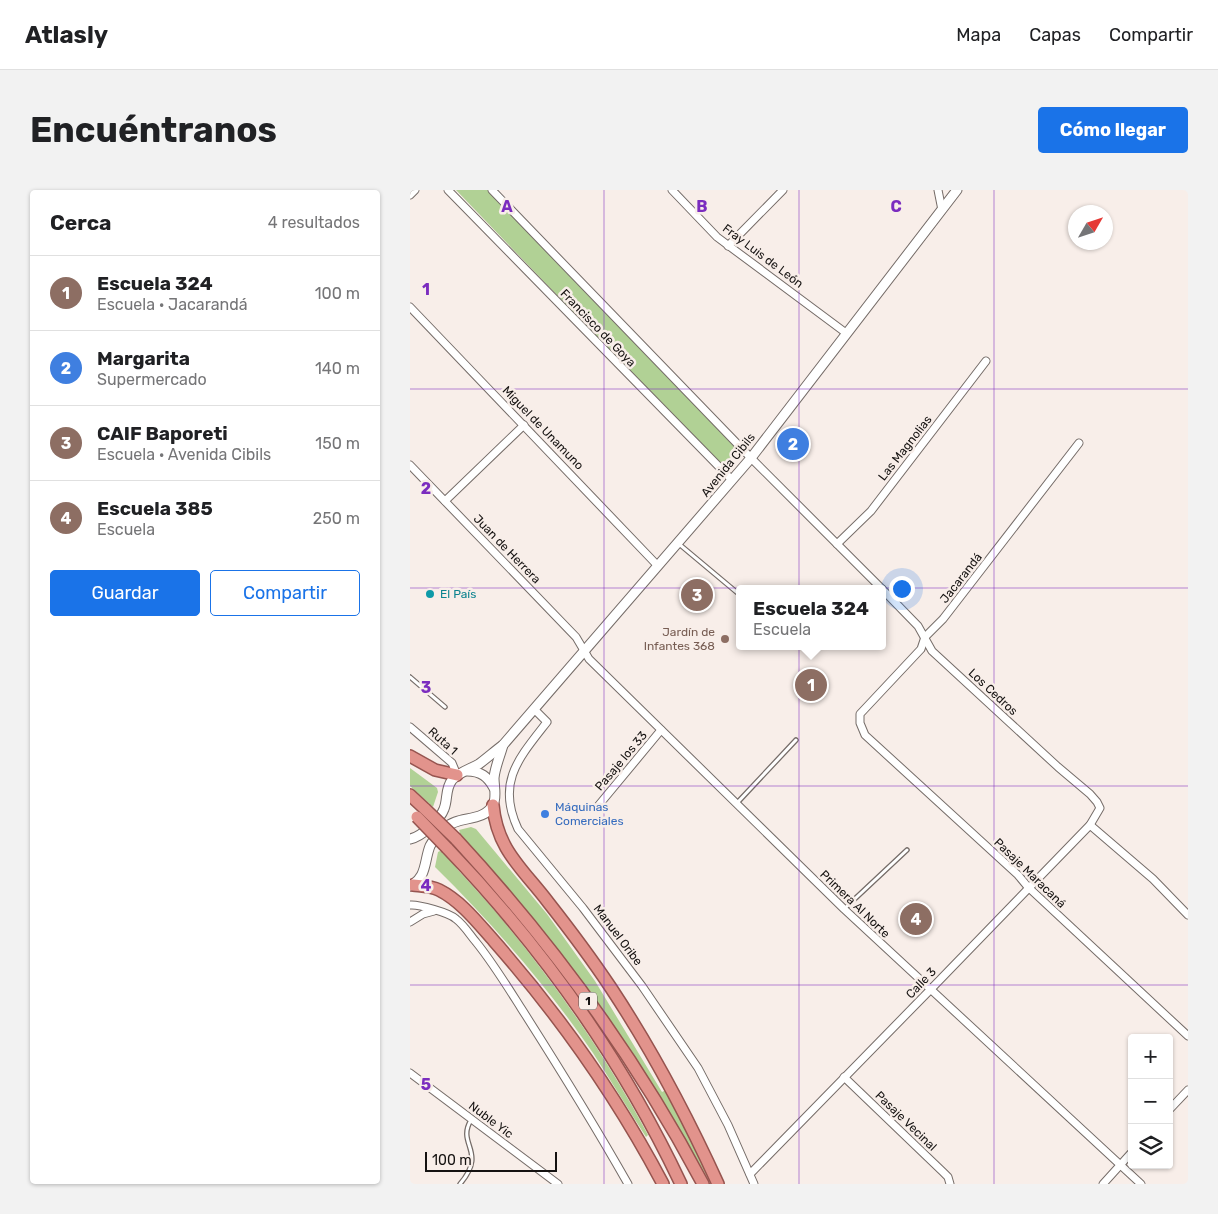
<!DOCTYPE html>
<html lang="es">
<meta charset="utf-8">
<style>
:root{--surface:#fff;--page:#f2f2f2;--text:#202124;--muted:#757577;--line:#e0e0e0;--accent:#1a73e8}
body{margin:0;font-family:Rubik,sans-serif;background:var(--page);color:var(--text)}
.controls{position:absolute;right:15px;bottom:15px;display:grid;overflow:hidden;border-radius:5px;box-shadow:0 1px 4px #0004}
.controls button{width:45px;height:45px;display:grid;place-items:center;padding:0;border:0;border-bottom:1px solid var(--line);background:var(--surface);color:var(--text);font:25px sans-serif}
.compass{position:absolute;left:658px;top:15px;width:45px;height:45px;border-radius:50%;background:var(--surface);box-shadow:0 1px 4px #0004;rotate:51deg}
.scale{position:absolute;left:15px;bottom:12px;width:132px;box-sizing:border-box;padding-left:5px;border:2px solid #151211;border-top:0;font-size:14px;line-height:18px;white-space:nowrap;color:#151211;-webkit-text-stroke:4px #f8eee9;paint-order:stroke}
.you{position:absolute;left:491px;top:398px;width:18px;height:18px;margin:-12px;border:4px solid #fff;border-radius:50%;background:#1a73e8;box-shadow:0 0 0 8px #1a73e833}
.badge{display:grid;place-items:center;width:32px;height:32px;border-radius:50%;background:var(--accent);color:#fff;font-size:16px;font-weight:700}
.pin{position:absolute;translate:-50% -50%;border:2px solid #fff;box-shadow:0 1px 5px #0006}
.popup{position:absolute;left:326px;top:395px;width:150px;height:65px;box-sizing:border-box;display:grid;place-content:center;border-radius:5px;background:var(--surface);filter:drop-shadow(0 1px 4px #0005);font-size:16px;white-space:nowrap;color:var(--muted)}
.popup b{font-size:19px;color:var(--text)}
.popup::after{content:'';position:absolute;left:50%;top:100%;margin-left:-10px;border:10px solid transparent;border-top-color:var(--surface)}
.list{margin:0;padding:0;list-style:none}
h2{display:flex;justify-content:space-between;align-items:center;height:65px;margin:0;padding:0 20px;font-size:21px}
h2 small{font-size:16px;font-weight:400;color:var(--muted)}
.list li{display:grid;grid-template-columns:32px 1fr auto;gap:15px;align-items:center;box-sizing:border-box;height:75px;padding:0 20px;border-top:1px solid var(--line)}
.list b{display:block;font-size:19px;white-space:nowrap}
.list p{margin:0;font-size:16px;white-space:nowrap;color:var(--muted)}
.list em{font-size:16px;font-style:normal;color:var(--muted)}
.actions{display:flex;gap:10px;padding:15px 20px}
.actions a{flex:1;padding:11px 0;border:1px solid var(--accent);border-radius:5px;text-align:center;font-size:18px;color:var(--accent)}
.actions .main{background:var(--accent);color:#fff}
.icon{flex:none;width:28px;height:28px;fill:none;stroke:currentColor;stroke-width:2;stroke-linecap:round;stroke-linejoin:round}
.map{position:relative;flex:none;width:778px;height:994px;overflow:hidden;border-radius:5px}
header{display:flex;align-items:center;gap:30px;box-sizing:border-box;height:70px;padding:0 25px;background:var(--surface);border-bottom:1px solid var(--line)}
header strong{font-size:24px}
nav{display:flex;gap:28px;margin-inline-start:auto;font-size:18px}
.intro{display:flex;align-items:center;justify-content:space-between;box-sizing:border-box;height:120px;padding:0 30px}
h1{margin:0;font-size:35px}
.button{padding:12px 22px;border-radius:5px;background:var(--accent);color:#fff;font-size:18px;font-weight:700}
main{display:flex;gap:30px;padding:0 30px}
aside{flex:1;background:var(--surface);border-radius:5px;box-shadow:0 1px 4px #0004}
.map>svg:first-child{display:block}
.green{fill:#b1d195}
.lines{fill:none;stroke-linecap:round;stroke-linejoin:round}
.service-casing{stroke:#756c68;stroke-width:5.5}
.minor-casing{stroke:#756c68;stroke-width:9}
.tertiary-casing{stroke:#756c68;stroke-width:11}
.trunk-casing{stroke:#96544f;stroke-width:14}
.service{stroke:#fff;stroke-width:3}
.minor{stroke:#fff;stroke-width:7}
.tertiary{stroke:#fff;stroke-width:9}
.trunk{stroke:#e2938c;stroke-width:11}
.trunk-bridge-casing{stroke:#96544f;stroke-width:14;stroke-linecap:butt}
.trunk-bridge{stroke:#e2938c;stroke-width:11}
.grid{fill:none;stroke:#7b2cbf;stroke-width:1;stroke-opacity:0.55}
.culture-dot{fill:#0f9aa8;stroke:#f8eee9;stroke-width:2}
.education-dot{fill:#8d6e63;stroke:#f8eee9;stroke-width:2}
.shop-dot{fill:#3f7fe0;stroke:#f8eee9;stroke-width:2}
.labels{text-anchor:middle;stroke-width:5;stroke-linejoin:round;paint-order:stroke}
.shield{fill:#f8eee9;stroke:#595452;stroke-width:1}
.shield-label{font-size:11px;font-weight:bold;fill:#151211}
.street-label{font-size:12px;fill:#151211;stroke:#f8eee9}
.culture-label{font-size:12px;fill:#0d838f;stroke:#f8eee9;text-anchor:start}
.education-label{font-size:12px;fill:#785e54;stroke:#f8eee9;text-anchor:end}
.shop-label{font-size:12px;fill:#366cbe;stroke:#f8eee9;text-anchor:start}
.grid-label{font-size:16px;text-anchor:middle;font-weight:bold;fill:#7b2cbf;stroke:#f8eee9;stroke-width:5;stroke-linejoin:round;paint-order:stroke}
</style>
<header>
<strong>Atlasly</strong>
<nav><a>Mapa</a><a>Capas</a><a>Compartir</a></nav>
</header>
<div class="intro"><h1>Encuéntranos</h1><a class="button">Cómo llegar</a></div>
<main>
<aside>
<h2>Cerca<small>4 resultados</small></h2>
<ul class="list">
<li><span class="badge" style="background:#8d6e63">1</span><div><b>Escuela 324</b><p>Escuela · Jacarandá</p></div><em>100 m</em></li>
<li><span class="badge" style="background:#3f7fe0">2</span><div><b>Margarita</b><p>Supermercado</p></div><em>140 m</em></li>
<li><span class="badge" style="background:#8d6e63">3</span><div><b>CAIF Baporeti</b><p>Escuela · Avenida Cibils</p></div><em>150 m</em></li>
<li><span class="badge" style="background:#8d6e63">4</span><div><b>Escuela 385</b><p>Escuela</p></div><em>250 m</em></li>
</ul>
<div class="actions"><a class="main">Guardar</a><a>Compartir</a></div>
</aside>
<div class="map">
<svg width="778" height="994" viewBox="0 0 778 994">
<rect width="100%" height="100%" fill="#f8eee9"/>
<g class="green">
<polygon points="46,0 82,0 328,259 317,274 311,276"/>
<polygon points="0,578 27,598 28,602 23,617 0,596"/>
<path d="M61 637 66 639 137 724 185 791 252 902 256 900 304 994H301C231 869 150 750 51 646L49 640Z"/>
<path d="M30 661C37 666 43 673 48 680 60 693 72 706 84 720 143 790 195 864 238 945L236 947C218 919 201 891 183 863 138 797 82 733 25 677L28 662Z"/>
</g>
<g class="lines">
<defs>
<g id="service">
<polyline points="269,354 330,405"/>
<polyline points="0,487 35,517"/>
<polyline points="327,613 386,550"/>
<polyline points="434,719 497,660"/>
<path d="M50 994C78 961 46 955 61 930"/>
</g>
<g id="minor">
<polyline points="38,0 322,290"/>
<polyline points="82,0 341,268 472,399"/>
<polyline points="262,0 307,47 436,143"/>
<polyline points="528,0 532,20"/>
<polyline points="0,5 5,0"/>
<polyline points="318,56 373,0"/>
<polyline points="0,117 248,376"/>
<polyline points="669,253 533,429 515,447 511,459 450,524 450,533 455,545 608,685 618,697 778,846"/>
<polyline points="0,275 166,447 179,469 434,719 731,994"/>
<polyline points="35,311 114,235"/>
<polyline points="427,354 461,321 576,171"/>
<path d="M124 519 137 532C109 568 86 592 108 639L173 718 232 796 288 878 318 935 344 994"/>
<polyline points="0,537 42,573 47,585"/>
<polyline points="188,616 251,540"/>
<polyline points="680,635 743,689 778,725"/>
<path d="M0 715C8 714 40 723 46 729 54 735 60 745 66 752 83 773 97 796 111 818 148 876 184 934 218 994"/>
<polyline points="0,732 13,724 24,721"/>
<polyline points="0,883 148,994"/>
<polyline points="434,887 533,982 538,987 540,994"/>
<polyline points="759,920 778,900"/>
<polyline points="340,984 520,800 680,635 690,618 687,612 680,604 648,577 522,461 508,436 472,399"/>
<polyline points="693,994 722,962"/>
</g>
<g id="tertiary">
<path d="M57 581C71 581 78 587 84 598"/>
<path d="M0 649C11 647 30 630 34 619 38 609 35 599 42 590 49 582 60 579 69 574 77 568 85 561 93 555L341 268 547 0"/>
<path d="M0 696C17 688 14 671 20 656 23 650 30 643 35 638 48 625 73 633 83 615 87 607 84 597 84 588 85 577 90 566 93 555"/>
</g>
<g id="trunk">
<polyline points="0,566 25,580 47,585"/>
<polyline points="0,605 15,619"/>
<path d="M83 615C87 660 113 679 138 712 160 740 181 768 201 798 242 860 277 926 308 994"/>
<path d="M46 649C142 753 227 869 293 994"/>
<path d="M37 658C132 757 212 869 271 994"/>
<path d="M3 695C12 696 21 696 29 700 51 711 68 733 84 751 149 825 207 907 253 994"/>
</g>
</defs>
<use href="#service" class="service-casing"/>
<use href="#minor" class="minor-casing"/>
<use href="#tertiary" class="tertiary-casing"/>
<use href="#trunk" class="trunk-casing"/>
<use href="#service" class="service"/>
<use href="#minor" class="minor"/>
<use href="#tertiary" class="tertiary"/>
<use href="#trunk" class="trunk"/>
<defs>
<g id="trunk-bridge">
<polyline points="15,619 46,649"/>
<polyline points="7,627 37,658"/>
</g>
</defs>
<use href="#trunk-bridge" class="trunk-bridge-casing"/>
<use href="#trunk-bridge" class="trunk-bridge"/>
</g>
<path class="grid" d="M194 0V994M389 0V994M584 0V994M0 199H778M0 398H778M0 596H778M0 795H778"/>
<circle class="culture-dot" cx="20" cy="404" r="5"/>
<circle class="education-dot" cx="315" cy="449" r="5"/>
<circle class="shop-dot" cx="135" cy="624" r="5"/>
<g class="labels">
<rect class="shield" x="169" y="802.5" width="18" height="17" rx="4"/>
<g class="shield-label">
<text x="178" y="815">1</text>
</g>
<g class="street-label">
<text transform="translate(353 66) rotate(37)" y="4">Fray Luis de León</text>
<text transform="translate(188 138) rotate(46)" y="4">Francisco de Goya</text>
<text transform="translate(133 238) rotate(46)" y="4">Miguel de Unamuno</text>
<text transform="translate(495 258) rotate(-52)" y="4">Las Magnolias</text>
<text transform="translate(318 275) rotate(-51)" y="4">Avenida Cibils</text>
<text transform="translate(97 359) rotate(46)" y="4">Juan de Herrera</text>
<text transform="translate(551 388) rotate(-52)" y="4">Jacarandá</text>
<text transform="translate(583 502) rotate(43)" y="4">Los Cedros</text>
<text transform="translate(33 551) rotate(42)" y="4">Ruta 1</text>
<text transform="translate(211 571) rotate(-50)" y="4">Pasaje los 33</text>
<text transform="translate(620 683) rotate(44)" y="4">Pasaje Maracaná</text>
<text transform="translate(445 714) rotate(44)" y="4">Primera Al Norte</text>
<text transform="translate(208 745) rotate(53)" y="4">Manuel Oribe</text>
<text transform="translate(511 793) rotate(-46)" y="4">Calle 3</text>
<text transform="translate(81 930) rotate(37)" y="4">Nuble Yic</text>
<text transform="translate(496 931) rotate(44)" y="4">Pasaje Vecinal</text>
</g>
<g class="culture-label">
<text x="30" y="408">El País</text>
</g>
<g class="education-label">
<text x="305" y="446">Jardín de<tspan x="305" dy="14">Infantes 368</tspan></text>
</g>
<g class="shop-label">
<text x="145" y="621">Máquinas<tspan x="145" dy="14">Comerciales</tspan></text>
</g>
</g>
<g class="grid-label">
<text x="97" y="22">A</text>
<text x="292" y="22">B</text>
<text x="486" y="22">C</text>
<text x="16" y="105">1</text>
<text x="16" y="304">2</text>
<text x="16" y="503">3</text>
<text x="16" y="701">4</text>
<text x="16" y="900">5</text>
</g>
</svg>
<div class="controls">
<button>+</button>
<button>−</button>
<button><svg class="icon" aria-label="layers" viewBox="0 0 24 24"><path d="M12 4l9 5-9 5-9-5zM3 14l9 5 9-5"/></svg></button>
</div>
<svg class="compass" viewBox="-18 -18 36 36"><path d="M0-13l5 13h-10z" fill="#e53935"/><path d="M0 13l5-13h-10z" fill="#757577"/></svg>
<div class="scale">100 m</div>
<div class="you"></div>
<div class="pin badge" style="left:401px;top:495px;background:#8d6e63">1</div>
<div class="popup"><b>Escuela 324</b>Escuela</div>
<div class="pin badge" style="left:383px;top:254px;background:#3f7fe0">2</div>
<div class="pin badge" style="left:287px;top:405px;background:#8d6e63">3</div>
<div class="pin badge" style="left:506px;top:729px;background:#8d6e63">4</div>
</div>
</main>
